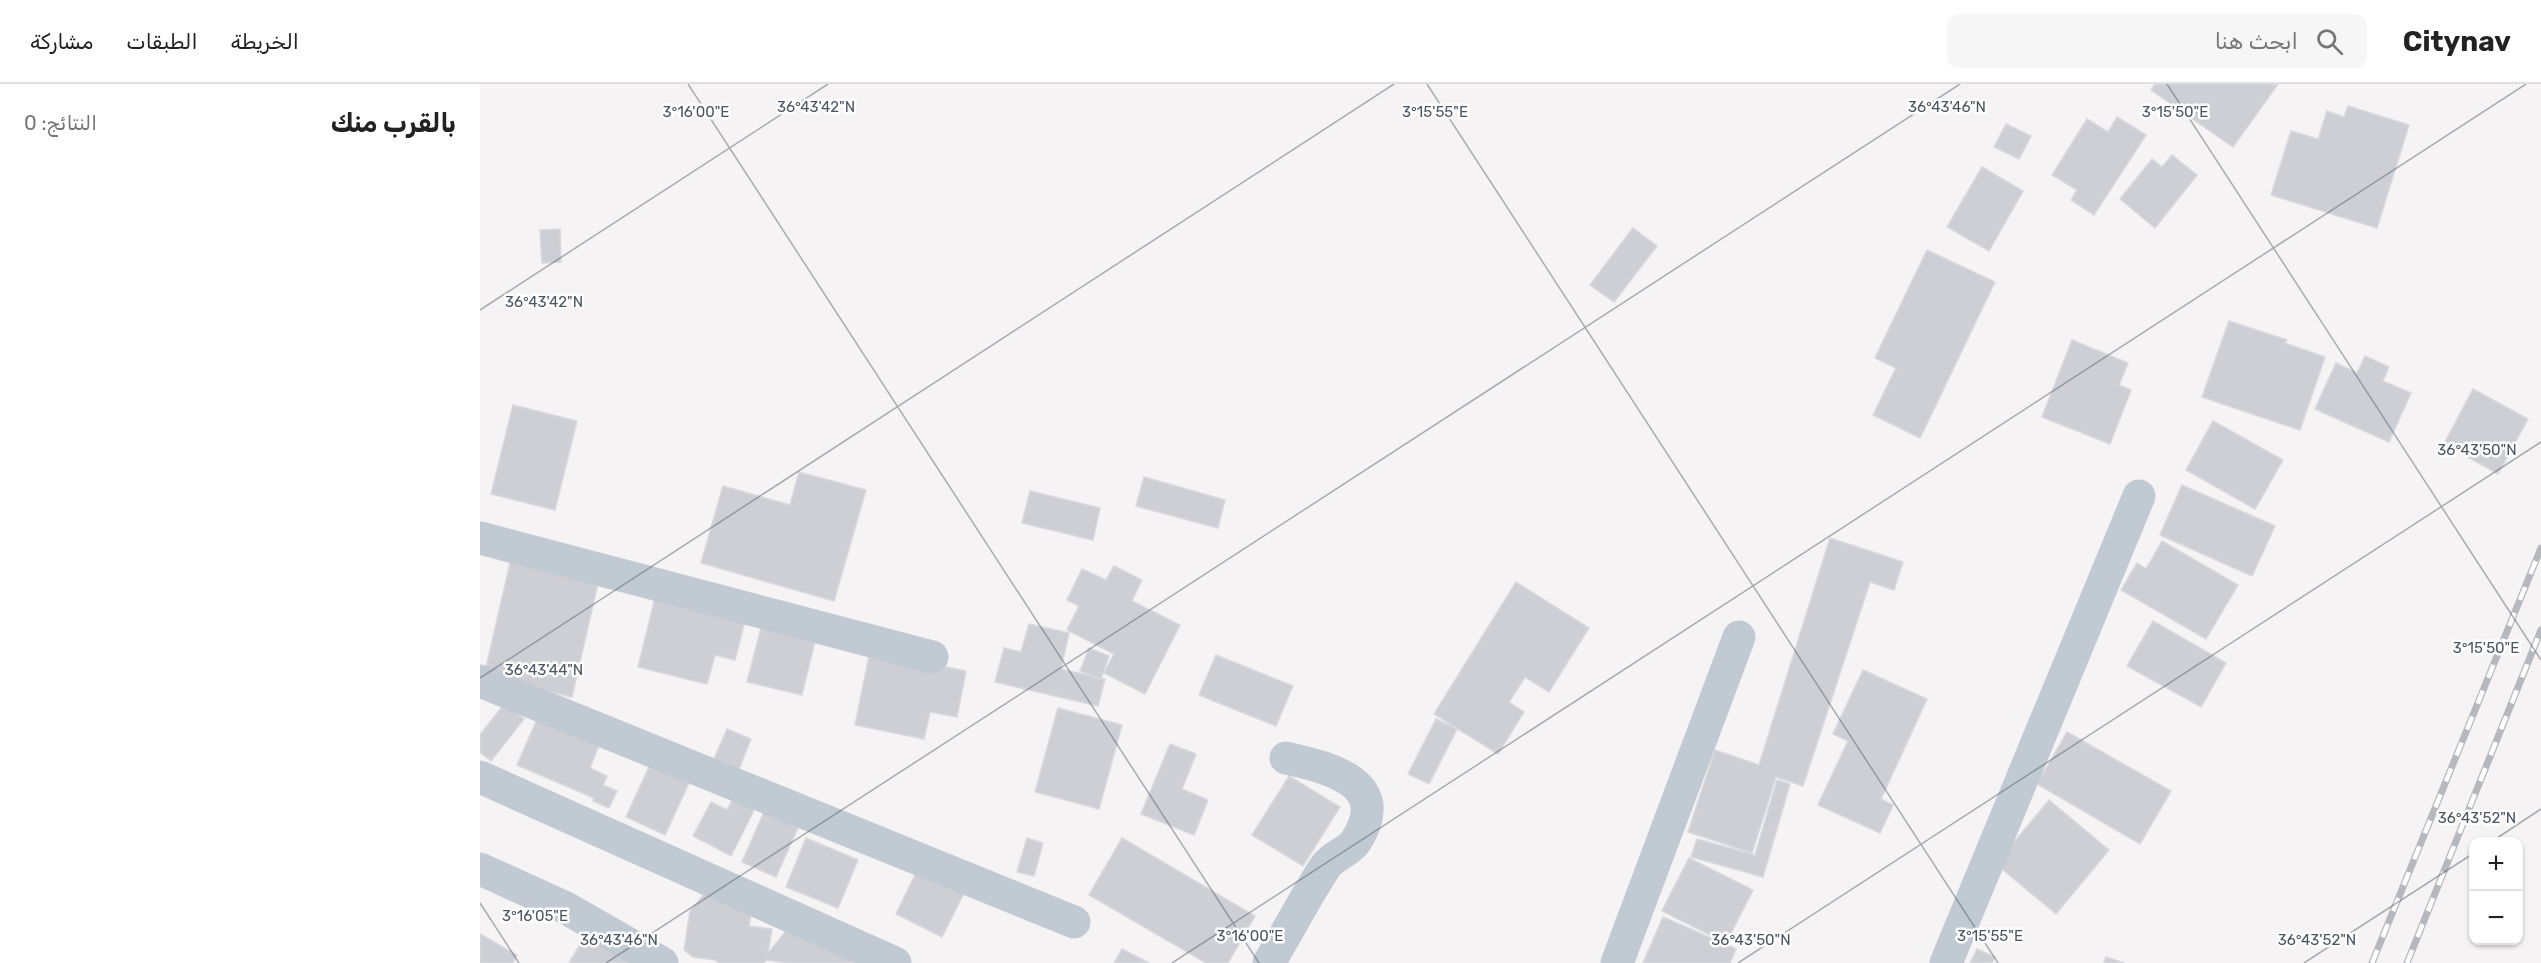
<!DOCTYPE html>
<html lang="ar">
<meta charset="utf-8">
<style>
:root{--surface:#fff;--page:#f6f6f6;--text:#222;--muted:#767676;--line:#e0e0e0}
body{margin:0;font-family:Rubik,Vazirmatn,sans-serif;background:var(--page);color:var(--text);direction:rtl}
.controls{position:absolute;right:18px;bottom:18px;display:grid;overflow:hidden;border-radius:12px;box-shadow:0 2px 4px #0004}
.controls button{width:54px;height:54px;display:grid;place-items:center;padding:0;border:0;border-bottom:2px solid var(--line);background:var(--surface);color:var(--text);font:30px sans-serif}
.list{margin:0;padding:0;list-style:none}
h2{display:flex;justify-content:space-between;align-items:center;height:78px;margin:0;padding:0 24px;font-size:26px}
h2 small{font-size:20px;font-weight:400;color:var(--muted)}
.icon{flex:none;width:33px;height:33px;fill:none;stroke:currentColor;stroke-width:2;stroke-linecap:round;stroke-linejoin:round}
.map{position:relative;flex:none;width:2061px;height:879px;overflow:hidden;direction:ltr}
header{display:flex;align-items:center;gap:36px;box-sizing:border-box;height:84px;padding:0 30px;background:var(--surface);border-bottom:2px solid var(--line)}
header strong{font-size:28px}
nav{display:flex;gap:33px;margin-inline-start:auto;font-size:21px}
.search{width:420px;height:54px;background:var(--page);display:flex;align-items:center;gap:15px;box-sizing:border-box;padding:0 21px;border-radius:12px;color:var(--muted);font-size:22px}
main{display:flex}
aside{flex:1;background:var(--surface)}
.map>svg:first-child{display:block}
.building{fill:#cdcfd5;stroke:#d7d9de;stroke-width:1.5}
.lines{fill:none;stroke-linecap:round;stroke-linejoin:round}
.street{stroke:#c1cad2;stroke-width:33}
.rail-casing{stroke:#b5b8bd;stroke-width:7}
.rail{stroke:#fff;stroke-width:4.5;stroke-dasharray:14;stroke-linecap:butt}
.ticks{fill:none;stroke:#4a5661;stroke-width:1.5;stroke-opacity:0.45}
.ticks-label{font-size:15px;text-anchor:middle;fill:#4a5661;stroke:#fff;stroke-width:5;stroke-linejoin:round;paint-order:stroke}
</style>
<header>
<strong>Citynav</strong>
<div class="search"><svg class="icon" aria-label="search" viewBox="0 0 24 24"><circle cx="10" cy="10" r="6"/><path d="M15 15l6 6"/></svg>ابحث هنا</div>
<nav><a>الخريطة</a><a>الطبقات</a><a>مشاركة</a></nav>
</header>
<main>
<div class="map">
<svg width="2061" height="879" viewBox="0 0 2061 879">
<rect width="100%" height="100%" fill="#f5f3f3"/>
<g class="building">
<polygon points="1675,0 1798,0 1753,63 1671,6"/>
<polygon points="1868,22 1929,41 1897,144 1791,111 1811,47 1838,55 1847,27 1864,33"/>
<polygon points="1637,33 1666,51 1614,131 1591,116 1597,106 1572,91 1607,35 1628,48"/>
<polygon points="1526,40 1551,52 1539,75 1514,63"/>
<polygon points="1692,71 1717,91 1675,144 1640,115 1672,75 1682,83"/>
<polygon points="1502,83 1543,107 1509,167 1467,143"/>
<polygon points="1153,144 1177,162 1134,218 1110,201"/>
<polygon points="80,145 81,178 62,179 60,146"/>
<polygon points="1447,166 1515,198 1440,354 1393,331 1416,284 1395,274"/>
<polygon points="1749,237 1807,256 1805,259 1845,273 1820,346 1722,313"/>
<polygon points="1592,256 1648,279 1639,301 1651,306 1630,360 1562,333"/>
<polygon points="1885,272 1909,283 1903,297 1931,309 1909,358 1835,325 1856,279 1877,289"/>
<polygon points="1993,305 2048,335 2018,390 1964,360"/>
<polygon points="33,321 97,337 75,426 11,410"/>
<polygon points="1733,337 1803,376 1775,425 1706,386"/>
<polygon points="319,388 386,406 354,517 221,479 243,402 310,421"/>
<polygon points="664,393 745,416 738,444 656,422"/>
<polygon points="1702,401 1795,442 1772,492 1680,451"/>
<polygon points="550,407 620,424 613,456 542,439"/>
<polygon points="1350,454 1423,478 1414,506 1390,498 1323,702 1296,693 1272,769 1208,748 1235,666 1279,681"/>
<polygon points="1682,457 1758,501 1726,555 1641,506 1657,479 1666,485"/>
<polygon points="33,466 121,486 92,613 4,592"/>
<polygon points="634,482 662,496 652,517 700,541 665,610 624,589 634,570 587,546 599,522 587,516 602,485 626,496"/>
<polygon points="1036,498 1109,544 1069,608 1045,593 1029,618 1044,628 1018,670 954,630"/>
<polygon points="176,510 266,533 255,576 235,571 227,600 158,583"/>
<polygon points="283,536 337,549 322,611 267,598"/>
<polygon points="1673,537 1746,579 1721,623 1647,582"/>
<polygon points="549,540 589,549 581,585 625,595 618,622 515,598 524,564 541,568"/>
<polygon points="609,564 629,572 621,595 600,587"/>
<polygon points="390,567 486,587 477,633 450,628 444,655 375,641"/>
<polygon points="736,571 813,602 796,642 719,611"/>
<polygon points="1383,586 1447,615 1401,715 1413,721 1400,749 1338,721 1368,657 1353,650"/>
<polygon points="24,620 44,635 11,677 0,668 0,651"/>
<polygon points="578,624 642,641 619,725 555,708"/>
<polygon points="58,633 120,659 110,684 127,692 123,701 137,707 129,724 113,717 114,714 37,681"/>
<polygon points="956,635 977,645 949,700 928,690"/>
<polygon points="247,645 271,655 259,685 234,675"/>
<polygon points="1587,648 1691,707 1660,760 1557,700"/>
<polygon points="690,660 716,670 702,705 728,716 714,751 661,730"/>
<polygon points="170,681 209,699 185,751 146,733"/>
<polygon points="809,692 860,723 823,782 772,751"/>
<polygon points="1297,696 1310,700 1283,793 1211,773 1217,755 1275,771"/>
<polygon points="255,711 276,722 251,772 213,752 231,718 247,726"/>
<polygon points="1569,716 1629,766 1576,830 1516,780"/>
<polygon points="287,721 321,737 296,793 262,778"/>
<polygon points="326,754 378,776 358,824 306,803"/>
<polygon points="547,754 563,759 554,792 537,788"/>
<polygon points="642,754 775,832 748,879 726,879 609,811"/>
<polygon points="1209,774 1273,806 1246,859 1182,827"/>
<polygon points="437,787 484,809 462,853 416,830"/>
<polygon points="225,809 272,824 269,842 292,845 288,869 306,847 387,879 307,879 286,876 284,879 239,879 235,876 213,873 204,866 210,827"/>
<polygon points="1183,833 1256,865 1250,879 1163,879"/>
<polygon points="109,845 168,879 89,879"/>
<polygon points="0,850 37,871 33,879 0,879"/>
<polygon points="642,865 669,879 634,879"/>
<polygon points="1497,865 1515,873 1512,879 1490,879"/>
<polygon points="1626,873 1644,879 1624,879"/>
</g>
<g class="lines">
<g class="street">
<polyline points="0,454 452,573"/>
<polyline points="0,597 594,838"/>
<polyline points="0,693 415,879"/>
<polyline points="0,785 86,824 182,879"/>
<path d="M789 879C808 847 825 814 845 783 852 772 869 768 876 757 913 699 850 684 806 674"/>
<polyline points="1137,879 1259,553"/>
<polyline points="1466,879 1659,412"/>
</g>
<defs>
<g id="rail">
<polyline points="1892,879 2061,464"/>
<polyline points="1927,879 2061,546"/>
</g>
</defs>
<use href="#rail" class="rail-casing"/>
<use href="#rail" class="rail"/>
</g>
<path class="ticks" d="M208 0 779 879M947 0 1518 879M1687 0 2061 576M0 226 348 0M0 594 914 0M2011 758 2061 725M0 819 39 879M126 879 1480 0M692 879 2046 0M1258 879 2061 358M1824 879 1994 769"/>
<g class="ticks-label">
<text x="336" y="28">36°43'42"N</text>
<text x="1467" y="28">36°43'46"N</text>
<text x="216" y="33">3°16'00"E</text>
<text x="955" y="33">3°15'55"E</text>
<text x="1695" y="33">3°15'50"E</text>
<text x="64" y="223">36°43'42"N</text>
<text x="1997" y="371">36°43'50"N</text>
<text x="2006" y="569">3°15'50"E</text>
<text x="64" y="591">36°43'44"N</text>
<text x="1997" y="739">36°43'52"N</text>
<text x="55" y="837">3°16'05"E</text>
<text x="770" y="857">3°16'00"E</text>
<text x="1510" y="857">3°15'55"E</text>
<text x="139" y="861">36°43'46"N</text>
<text x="1271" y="861">36°43'50"N</text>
<text x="1837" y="861">36°43'52"N</text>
</g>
</svg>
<div class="controls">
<button>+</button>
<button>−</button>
</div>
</div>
<aside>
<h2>بالقرب منك<small>النتائج: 0</small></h2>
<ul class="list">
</ul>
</aside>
</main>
